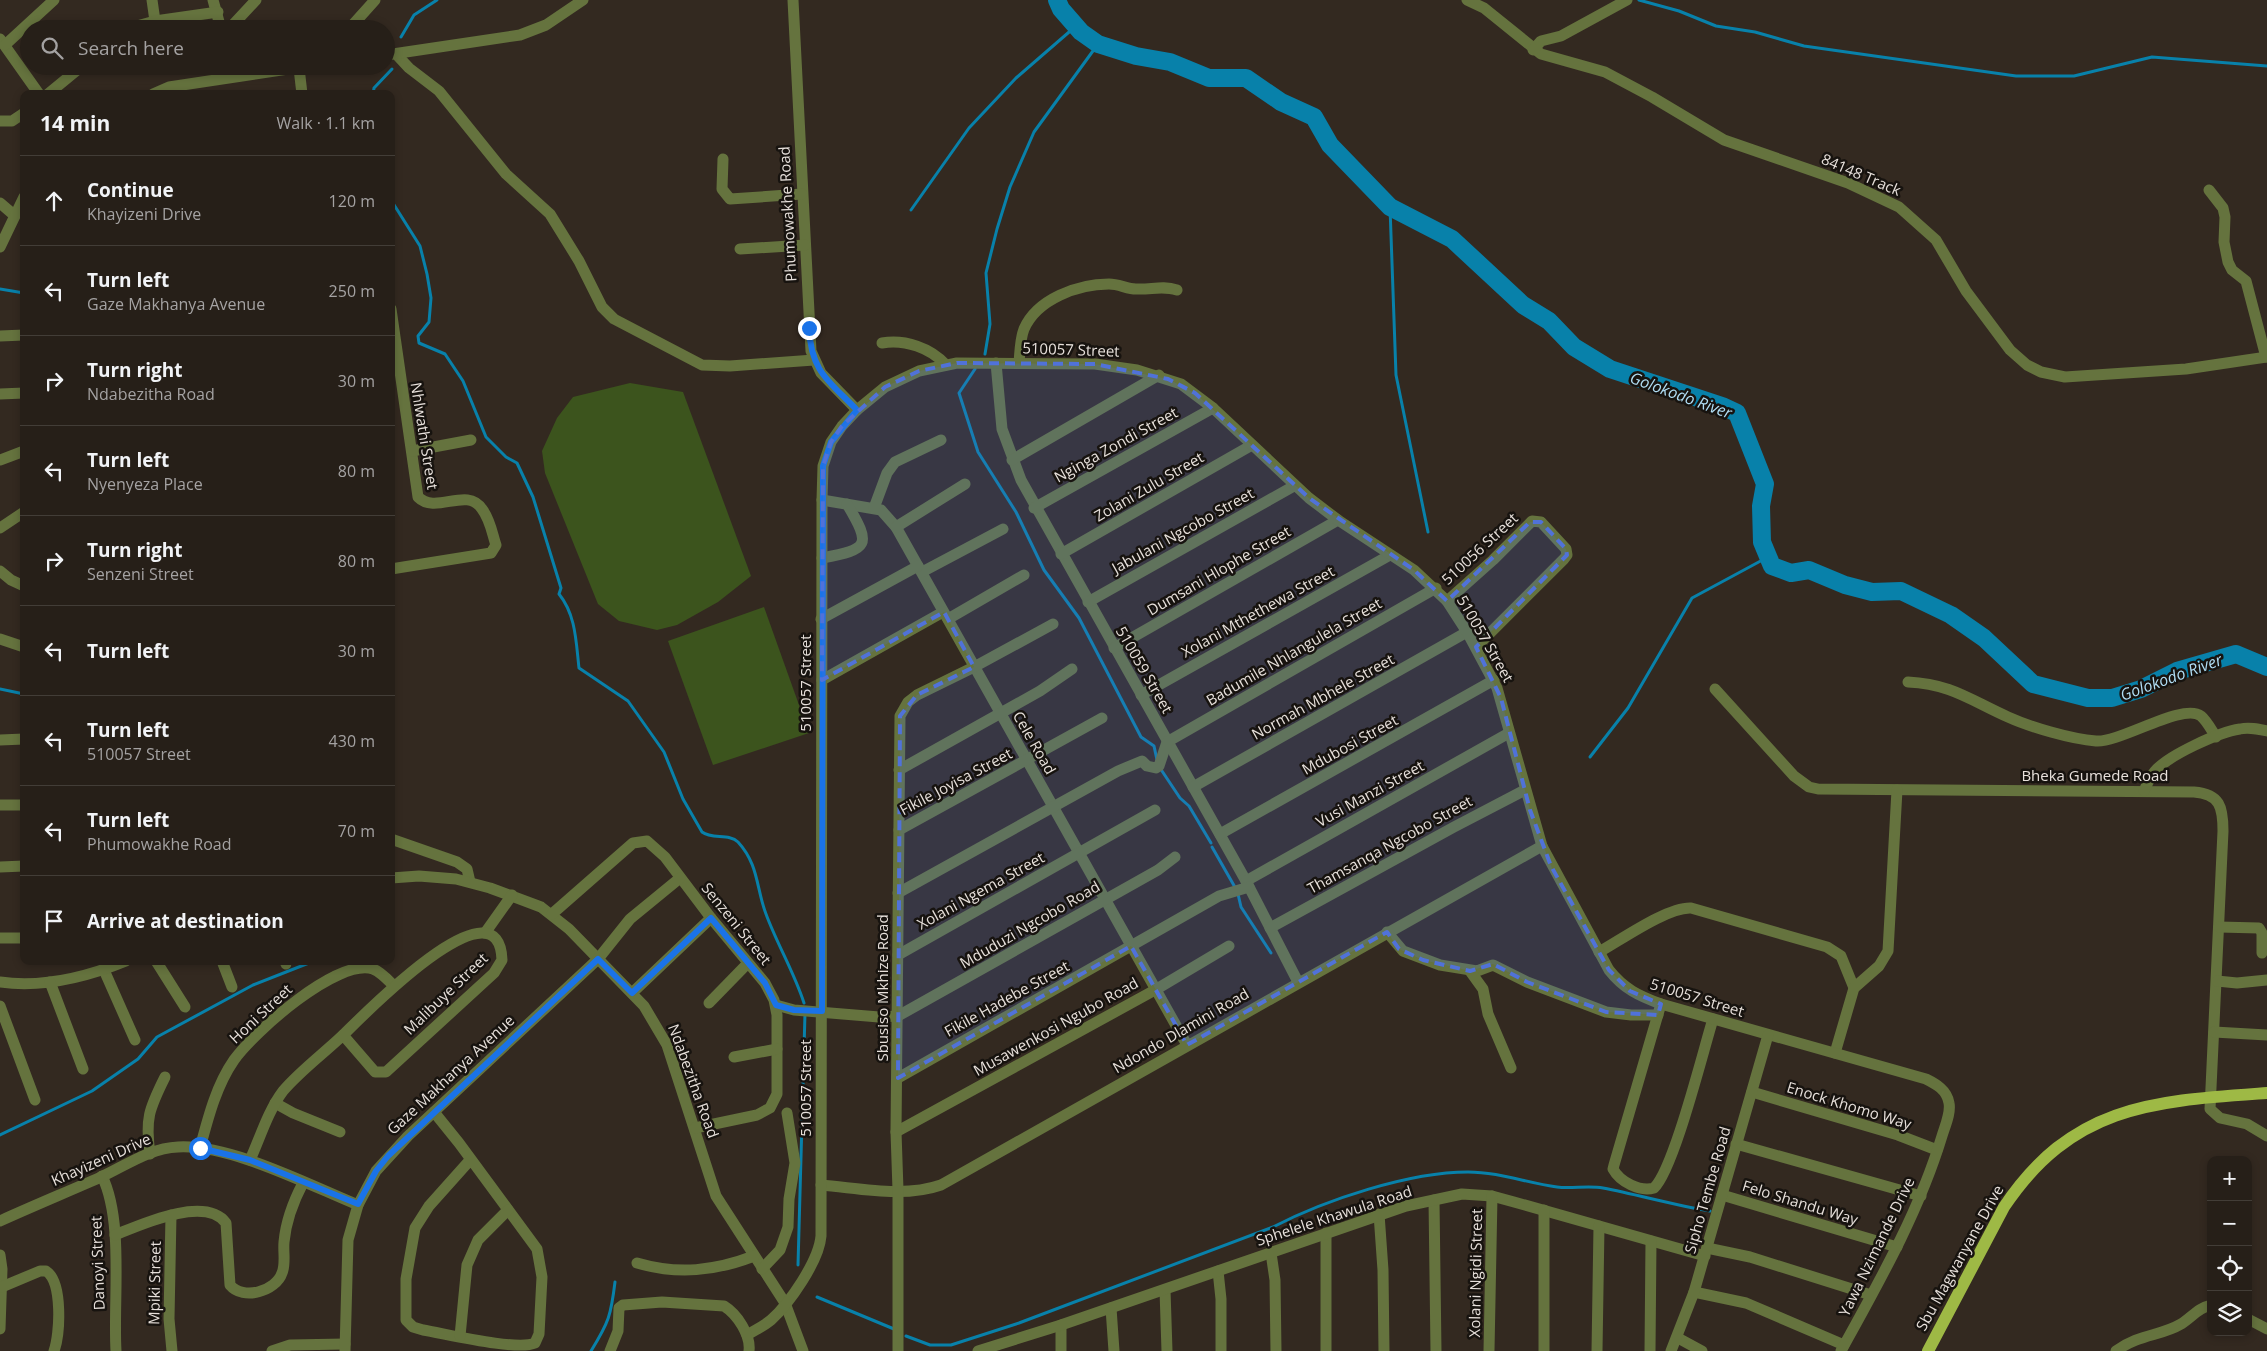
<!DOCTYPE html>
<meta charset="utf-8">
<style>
:root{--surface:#261f18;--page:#322c25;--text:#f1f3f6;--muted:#a4a2a2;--line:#423d37}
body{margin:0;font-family:"Open Sans",sans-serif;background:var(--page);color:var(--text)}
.controls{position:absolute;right:15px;bottom:15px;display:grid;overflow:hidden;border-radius:10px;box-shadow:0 2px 8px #0003}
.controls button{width:45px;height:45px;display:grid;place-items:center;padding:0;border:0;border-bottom:1px solid var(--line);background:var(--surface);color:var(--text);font:25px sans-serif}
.stop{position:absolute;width:15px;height:15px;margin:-11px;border:4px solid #1a73e8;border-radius:50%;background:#fff}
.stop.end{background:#1a73e8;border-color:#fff;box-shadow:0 1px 5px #0008}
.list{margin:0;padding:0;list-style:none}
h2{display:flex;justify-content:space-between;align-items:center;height:65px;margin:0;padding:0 20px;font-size:21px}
h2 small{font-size:16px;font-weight:400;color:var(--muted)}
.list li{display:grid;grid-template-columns:32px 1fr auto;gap:15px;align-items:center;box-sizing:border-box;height:90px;padding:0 20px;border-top:1px solid var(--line)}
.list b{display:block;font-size:19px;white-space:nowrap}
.list p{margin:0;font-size:16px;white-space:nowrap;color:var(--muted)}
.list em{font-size:16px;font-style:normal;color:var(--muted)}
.icon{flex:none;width:28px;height:28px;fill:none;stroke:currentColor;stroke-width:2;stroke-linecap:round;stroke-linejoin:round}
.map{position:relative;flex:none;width:2267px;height:1351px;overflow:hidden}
.search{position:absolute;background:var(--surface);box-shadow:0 2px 8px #0003;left:20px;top:20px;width:375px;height:55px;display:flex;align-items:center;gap:12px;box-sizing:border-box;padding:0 18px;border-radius:28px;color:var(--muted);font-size:19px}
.panel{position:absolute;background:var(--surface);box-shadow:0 2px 8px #0003;left:20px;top:90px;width:375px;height:875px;border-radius:10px}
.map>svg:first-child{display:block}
.green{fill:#3c541d}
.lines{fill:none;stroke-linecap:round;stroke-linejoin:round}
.stream{stroke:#0881aa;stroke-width:3}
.river{stroke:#0881aa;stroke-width:18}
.minor{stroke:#65733e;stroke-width:11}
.major{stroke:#9eb945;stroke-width:12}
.route{stroke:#1a73e8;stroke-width:6}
.marked{fill:#5072d9;fill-opacity:0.2;stroke:#5072d9;stroke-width:4;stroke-dasharray:10 6;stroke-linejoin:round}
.labels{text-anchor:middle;stroke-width:5;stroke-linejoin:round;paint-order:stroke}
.street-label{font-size:15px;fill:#e7e0db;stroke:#17130f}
.water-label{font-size:16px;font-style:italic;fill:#b0ddf4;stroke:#17130f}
</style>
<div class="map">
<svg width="2267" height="1351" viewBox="0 0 2267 1351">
<rect width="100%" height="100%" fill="#332920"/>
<g class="green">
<polygon points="630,383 683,392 751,576 718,602 677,625 657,630 619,621 598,604 545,473 542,451 557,418 573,397"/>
<polygon points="764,607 809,733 713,765 668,641"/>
</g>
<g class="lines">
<g class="stream">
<polyline points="1639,0 1679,11 1716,26 1755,32 1804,46 2016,76 2074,76 2152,57 2267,66"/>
<polyline points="401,37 414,15 437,0"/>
<polyline points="373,94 374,88 392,69"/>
<path d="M391 200 420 246 427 274 431 298 429 322 418 336 419 343 445 354 463 381 486 437 506 457 517 463 533 497 561 588 559 594C576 615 576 642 579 668L628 701 664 752 683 799 702 832C712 840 729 833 738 842 759 865 756 888 766 914 777 944 794 972 804 1003"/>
<polyline points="1390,207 1396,375 1428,532"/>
<polyline points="911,210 969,128 1016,78 1076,26"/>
<polyline points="0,289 24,293"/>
<polyline points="985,354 990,324 986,273 997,229 1010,187 1034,132 1098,44"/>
<polyline points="975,369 959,393 978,452 1016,512 1044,570 1079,618 1141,737 1154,746 1157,760"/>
<polyline points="0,689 24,694"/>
<polyline points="1590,757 1628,708 1692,598 1768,557"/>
<polyline points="1160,768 1180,798 1189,806 1211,843"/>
<polyline points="1212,847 1236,889"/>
<polyline points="1238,894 1241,907 1271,953"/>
<polyline points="0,1135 92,1091 138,1059 157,1037 253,985 314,961"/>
<polyline points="798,1265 805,1013"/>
<polyline points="817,1297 894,1329"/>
<path d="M906 1336 930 1345H951L1019 1323 1273 1227C1325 1200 1409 1172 1468 1172 1499 1172 1527 1183 1557 1187 1572 1189 1588 1185 1603 1188 1639 1195 1674 1205 1710 1211"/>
<path d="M591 1351C609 1322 611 1315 615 1282"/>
</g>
<polyline class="river" points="1057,0 1061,9 1081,32 1098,44 1136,56 1170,62 1209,78 1246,78 1281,102 1314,117 1330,145 1390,207 1452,239 1523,305 1549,321 1574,347 1610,369 1722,406 1737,413 1765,484 1761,506 1762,542 1772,566 1791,573 1809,570 1845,585 1872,592 1901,591 1951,615 1984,638 2033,684 2088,698 2112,698 2141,689 2177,671 2236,654 2267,667"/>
<g class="minor">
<polyline points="152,0 155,21"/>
<polyline points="213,0 221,29"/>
<polyline points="793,0 811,351 821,373 857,410"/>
<polyline points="1467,0 1484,8 1541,54 1605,72 1652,97 1724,140 1848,183 1899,207 1936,240 1966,291 2010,350 2027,365 2041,372 2065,377 2186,369 2267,357"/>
<polyline points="126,29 155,21 218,12"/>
<polyline points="229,29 256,0"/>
<polyline points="349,29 375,0"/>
<polyline points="0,39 39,94"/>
<polyline points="5,45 54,0"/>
<polyline points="1533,50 1541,41 1561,36 1627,0"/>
<polyline points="396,54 409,68 439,91 506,174 550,214 579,261 602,307 614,319 702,365 730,366 814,360"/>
<polyline points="386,55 520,35 546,25 583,0"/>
<polyline points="299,68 302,94"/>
<polyline points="48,94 82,66"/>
<polyline points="153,94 169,87 308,66"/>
<polyline points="0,121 12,121 24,113"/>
<polyline points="723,159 722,189 730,199 802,194"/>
<polyline points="2209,190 2223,208 2225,217 2224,242 2228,262 2232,270 2246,281 2266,357"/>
<polyline points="0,203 14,215"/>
<polyline points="0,247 24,197"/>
<polyline points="740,249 805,245"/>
<path d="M391 309 418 497C436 515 467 486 482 509 490 519 492 533 496 545L491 553 391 569"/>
<polyline points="0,336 24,335"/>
<path d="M882 343C905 339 931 348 946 365"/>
<polyline points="996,363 1002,429 1021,480 1246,881 1298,982"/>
<path d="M1019 363C1020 352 1020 339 1024 329 1037 299 1078 284 1109 284 1119 284 1127 289 1136 289 1151 290 1162 285 1177 290"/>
<polyline points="0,394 24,393"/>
<polyline points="412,451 471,440"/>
<polyline points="0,460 24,451"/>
<polyline points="1012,460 1159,375"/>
<polyline points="822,500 881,510 896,527 1187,1045"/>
<polyline points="874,508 887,473 895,462 941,440"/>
<polyline points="1034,508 1213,408"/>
<polyline points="896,527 965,484"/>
<polyline points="0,528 24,512"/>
<polyline points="1061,554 1252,445"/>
<path d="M822 558C869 549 872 546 847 504"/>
<polyline points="0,571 11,580 24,586"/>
<polyline points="922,572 1003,529"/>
<polyline points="1447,601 1493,560 1532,521 1541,522 1566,549 1567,555 1564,559 1476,647"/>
<polyline points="1088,602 1294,486"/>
<polyline points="821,619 918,566"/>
<polyline points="948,619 1024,575"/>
<polyline points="0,639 24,647"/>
<polyline points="1114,648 1338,520"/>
<polyline points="822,680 943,612"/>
<path d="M1908 682C1951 684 1970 700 2008 717 2030 727 2071 739 2096 741 2120 743 2183 702 2201 716 2207 721 2212 731 2216 737"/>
<path d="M1715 689 1794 776 1809 787 1818 789 2194 792C2220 794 2223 807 2223 831L2210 1109 2220 1118 2247 1124 2267 1136"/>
<polyline points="1141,695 1390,555"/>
<polyline points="0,740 24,739"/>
<polyline points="899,770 1040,691 1072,669"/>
<polyline points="1193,787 1467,632"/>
<path d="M2144 791C2147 784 2150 777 2155 771 2169 755 2219 732 2240 729 2249 727 2258 729 2267 731"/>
<polyline points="0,805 24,805"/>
<polyline points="899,830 1102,718"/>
<polyline points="1220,834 1494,680"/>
<polyline points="391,839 457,862 467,869 470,882"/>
<polyline points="0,867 24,866"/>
<polyline points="391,878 419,876 456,879 490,888 541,907 569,929 644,1006 667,1045 716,1196 785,1303 803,1351"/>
<polyline points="1246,881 1509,733"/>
<polyline points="898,893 1118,771 1142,761 1147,766 1156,768 1159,766 1167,742 1436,588"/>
<polyline points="552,914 633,843 647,841 665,857 711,918 765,983 774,1000 777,1015 777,1094 770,1108 757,1115 695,1128"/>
<polyline points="2219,927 2259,928 2262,933 2262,953"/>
<polyline points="1270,928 1454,827 1525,790"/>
<polyline points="1387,932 1403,951 1440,965 1477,971 1493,965 1527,982 1606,1012 1631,1015 1658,1015"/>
<polyline points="485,933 512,895"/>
<polyline points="0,938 24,938"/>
<path d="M1599 952C1621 940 1667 907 1691 908L1827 947 1841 956 1854 988"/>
<polyline points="898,955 1155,810"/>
<polyline points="156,961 185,1007"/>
<polyline points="222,961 232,987"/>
<polyline points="285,961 286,964"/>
<polyline points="104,970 135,1040"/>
<polyline points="1470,971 1483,989 1488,1014 1511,1068"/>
<polyline points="2217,981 2237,983 2267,980"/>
<path d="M0 982C43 988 87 977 126 961"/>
<polyline points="50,982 83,1069"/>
<polyline points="632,993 711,918"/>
<polyline points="709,1003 748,963"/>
<path d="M1661 1004 1614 1165 1613 1169C1620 1182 1640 1192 1654 1188 1674 1169 1703 1051 1713 1019"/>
<polyline points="776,1005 794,1010 879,1017 898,1016 1158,870 1175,857"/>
<polyline points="0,1006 35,1100"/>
<polyline points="2214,1032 2267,1035"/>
<polyline points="1835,1053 1854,988 1879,966 1888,951 1897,790"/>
<polyline points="734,1057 777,1049"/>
<polyline points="898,1078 1219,896 1249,887"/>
<polyline points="1752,1092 1898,1135 1937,1150"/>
<polyline points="275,1103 293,1113 340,1132"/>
<path d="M434 1112 459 1143 537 1249 542 1277 539 1334 535 1343C517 1351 447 1334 423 1330L413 1327 406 1320V1279L415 1228 429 1206 471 1159"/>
<polyline points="896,1132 1155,990 1229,946"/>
<polyline points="1736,1144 1921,1196"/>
<path d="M200 1148C208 1118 216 1086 234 1060 254 1032 337 958 373 969 381 972 388 980 394 986"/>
<path d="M150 1154C145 1119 149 1109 165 1077"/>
<path d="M250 1160C260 1138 268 1111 283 1091 300 1071 323 1054 342 1036 359 1020 499 874 502 960L494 973 386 1072H375L343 1035"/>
<path d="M102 1176C124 1221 113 1300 116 1351"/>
<path d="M821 1185C859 1188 904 1198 941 1185L1542 846"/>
<polyline points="1722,1195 1897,1247"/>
<polyline points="1434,1200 1436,1351"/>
<polyline points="1379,1214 1383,1270 1384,1351"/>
<polyline points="171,1215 169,1319 172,1351"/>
<path d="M0 1221C33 1206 67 1192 101 1177 125 1166 150 1148 178 1147 230 1144 309 1185 358 1205"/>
<polyline points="1326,1233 1326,1351"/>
<path d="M115 1235C140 1225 205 1195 226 1223L230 1285C243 1301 276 1291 282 1273 286 1264 283 1252 284 1242 286 1220 293 1202 303 1183"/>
<polyline points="1707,1248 1750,1257 1871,1295"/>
<polyline points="1271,1253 1275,1280 1276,1351"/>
<polyline points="0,1255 2,1269 0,1329"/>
<path d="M637 1263C678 1275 715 1271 754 1256"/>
<polyline points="762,1269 780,1250 788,1227 789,1199 795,1163 787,1113"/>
<polyline points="1218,1271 1221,1299 1221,1351"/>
<path d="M2 1287 40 1271H46C63 1282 60 1334 54 1351"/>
<polyline points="1165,1290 1167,1351"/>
<polyline points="1694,1292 1746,1303 1844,1345"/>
<polyline points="1111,1308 1114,1351"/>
<polyline points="2248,1319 2267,1329"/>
<polyline points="1061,1325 1061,1351"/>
<path d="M747 1335C755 1330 764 1326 771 1320 789 1304 819 1261 821 1236L822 500 823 466 831 442 842 426 857 410 885 387 919 371 957 363 1095 364 1137 370 1181 384 1213 408 1309 498 1338 520 1414 570 1447 601 1467 632 1497 688 1542 846 1609 970C1624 989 1639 996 1661 1004L1926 1079C1936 1084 1947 1090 1949 1103 1951 1113 1945 1126 1942 1136 1919 1212 1879 1282 1841 1351"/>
<polyline points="460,1336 467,1265 478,1240 508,1210"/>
<polyline points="1678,1338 1702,1351"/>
<polyline points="272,1351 290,1345 345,1344"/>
<polyline points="345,1351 348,1240 358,1205 376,1171 408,1136 598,959 630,919 680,878"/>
<path d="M610 1351 618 1331 619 1308 623 1305 662 1302 724 1306C737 1314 751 1335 749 1351"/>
<polyline points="898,1351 898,1190 896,1132 900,716 908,702 917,695 974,667 1053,624"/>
<polyline points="978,1351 1061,1325 1406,1206 1462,1194 1492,1196 1514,1202 1705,1256"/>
<polyline points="1489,1351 1492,1196"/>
<polyline points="1544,1351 1544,1210"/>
<polyline points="1597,1351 1599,1226"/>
<polyline points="1650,1351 1651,1241"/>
<polyline points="1671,1351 1694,1292 1768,1035"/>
<path d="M2116 1351C2139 1334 2161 1336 2181 1324 2192 1317 2198 1308 2211 1305"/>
</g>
<path class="major" d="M1928 1351 2004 1207C2073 1104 2154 1101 2267 1093"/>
</g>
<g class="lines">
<path class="route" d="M200 1148 250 1160 358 1204 376 1171 388 1156 598 959 632 993 711 918 765 983 776 1005 794 1010 822 1011 823 466 831 442 857 410C829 381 811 372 809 328"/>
</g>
<path class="marked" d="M957 363 1095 364 1168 379 1195 393 1309 498 1414 570 1447 601 1530 522H1541L1566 549 1567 555 1476 647 1501 698 1530 810 1551 866 1609 970 1630 991 1661 1004 1658 1015 1606 1012 1527 982 1493 964 1470 971 1423 960 1399 949 1387 932 1187 1045 1131 946 898 1078 900 716 917 695 974 667 944 612 822 680 823 466 831 442 842 426 885 387 919 371Z"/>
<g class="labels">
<g class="street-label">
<text transform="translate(1861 175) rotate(23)" y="5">84148 Track</text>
<text transform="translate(788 214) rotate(-93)" y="5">Phumowakhe Road</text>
<text transform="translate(1071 350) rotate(2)" y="5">510057 Street</text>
<text transform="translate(424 436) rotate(81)" y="5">Nhlwathi Street</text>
<text transform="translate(1116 445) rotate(-29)" y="5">Nginga Zondi Street</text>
<text transform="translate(1149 487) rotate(-30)" y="5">Zolani Zulu Street</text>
<text transform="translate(1183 531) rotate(-29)" y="5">Jabulani Ngcobo Street</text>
<text transform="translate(1480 549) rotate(-43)" y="5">510056 Street</text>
<text transform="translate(1219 571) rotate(-30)" y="5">Dumsani Hlophe Street</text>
<text transform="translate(1258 612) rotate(-29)" y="5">Xolani Mthethewa Street</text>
<text transform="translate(1485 639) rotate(60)" y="5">510057 Street</text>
<text transform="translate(1294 652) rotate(-30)" y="5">Badumile Nhlangulela Street</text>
<text transform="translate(1144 670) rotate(60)" y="5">510059 Street</text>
<text transform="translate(806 683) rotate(-90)" y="5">510057 Street</text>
<text transform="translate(1323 697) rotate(-29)" y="5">Normah Mbhele Street</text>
<text transform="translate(1034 743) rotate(60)" y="5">Cele Road</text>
<text transform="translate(1350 745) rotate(-29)" y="5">Mdubosi Street</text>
<text x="2095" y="781">Bheka Gumede Road</text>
<text transform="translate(956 782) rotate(-28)" y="5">Fikile Joyisa Street</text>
<text transform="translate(1370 794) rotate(-29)" y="5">Vusi Manzi Street</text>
<text transform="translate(1390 845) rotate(-29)" y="5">Thamsanqa Ngcobo Street</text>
<text transform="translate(981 891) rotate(-29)" y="5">Xolani Ngema Street</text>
<text transform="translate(736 924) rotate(51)" y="5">Senzeni Street</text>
<text transform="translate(1030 925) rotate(-30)" y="5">Mduduzi Ngcobo Road</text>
<text transform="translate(883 988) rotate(-90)" y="5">Sbusiso Mkhize Road</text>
<text transform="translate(446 994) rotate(-44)" y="5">Malibuye Street</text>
<text transform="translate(1697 998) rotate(17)" y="5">510057 Street</text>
<text transform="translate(1007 999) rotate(-29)" y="5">Fikile Hadebe Street</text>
<text transform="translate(261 1014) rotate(-43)" y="5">Honi Street</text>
<text transform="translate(1056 1027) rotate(-29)" y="5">Musawenkosi Ngubo Road</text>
<text transform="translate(1181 1031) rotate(-30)" y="5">Ndondo Dlamini Road</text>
<text transform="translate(451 1075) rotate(-43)" y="5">Gaze Makhanya Avenue</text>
<text transform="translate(693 1081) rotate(70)" y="5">Ndabezitha Road</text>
<text transform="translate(806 1088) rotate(-90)" y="5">510057 Street</text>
<text transform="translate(1849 1106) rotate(17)" y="5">Enock Khomo Way</text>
<text transform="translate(101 1160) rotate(-24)" y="5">Khayizeni Drive</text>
<text transform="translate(1708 1190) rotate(-74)" y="5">Sipho Tembe Road</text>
<text transform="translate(1800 1203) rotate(17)" y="5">Felo Shandu Way</text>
<text transform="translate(1334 1216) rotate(-18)" y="5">Sphelele Khawula Road</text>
<text transform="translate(1877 1247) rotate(-64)" y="5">Yawa Nzimande Drive</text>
<text transform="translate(1960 1258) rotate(-61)" y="5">Sbu Magwanyane Drive</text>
<text transform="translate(98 1263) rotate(-92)" y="5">Danoyi Street</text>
<text transform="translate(1476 1273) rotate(-89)" y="5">Xolani Ngidi Street</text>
<text transform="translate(155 1283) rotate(-89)" y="5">Mpiki Street</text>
</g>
<g class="water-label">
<text transform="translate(1681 395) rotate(20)" y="6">Golokodo River</text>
<text transform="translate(2171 677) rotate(-20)" y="6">Golokodo River</text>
</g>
</g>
</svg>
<div class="controls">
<button>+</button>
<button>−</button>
<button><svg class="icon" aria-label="locate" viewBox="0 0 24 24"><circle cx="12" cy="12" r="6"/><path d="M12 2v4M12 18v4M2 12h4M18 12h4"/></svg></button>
<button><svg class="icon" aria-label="layers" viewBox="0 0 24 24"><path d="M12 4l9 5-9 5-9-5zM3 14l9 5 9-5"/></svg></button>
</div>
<div class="stop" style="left:200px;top:1148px"></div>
<div class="stop end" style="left:809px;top:328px"></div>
<div class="search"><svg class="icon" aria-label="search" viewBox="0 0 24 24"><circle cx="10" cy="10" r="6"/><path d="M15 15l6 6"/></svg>Search here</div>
<section class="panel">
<h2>14 min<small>Walk · 1.1 km</small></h2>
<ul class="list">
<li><svg class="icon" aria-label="ahead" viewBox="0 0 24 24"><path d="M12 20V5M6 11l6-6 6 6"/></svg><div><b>Continue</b><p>Khayizeni Drive</p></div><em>120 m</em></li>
<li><svg class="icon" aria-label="left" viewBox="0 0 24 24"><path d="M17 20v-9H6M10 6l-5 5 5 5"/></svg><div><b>Turn left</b><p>Gaze Makhanya Avenue</p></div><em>250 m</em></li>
<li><svg class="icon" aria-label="right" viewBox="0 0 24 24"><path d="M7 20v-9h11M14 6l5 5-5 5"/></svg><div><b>Turn right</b><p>Ndabezitha Road</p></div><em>30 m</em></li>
<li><svg class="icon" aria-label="left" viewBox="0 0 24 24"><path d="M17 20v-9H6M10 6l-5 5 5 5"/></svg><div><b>Turn left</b><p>Nyenyeza Place</p></div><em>80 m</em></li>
<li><svg class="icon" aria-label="right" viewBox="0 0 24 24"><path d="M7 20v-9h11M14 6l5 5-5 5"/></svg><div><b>Turn right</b><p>Senzeni Street</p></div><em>80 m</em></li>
<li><svg class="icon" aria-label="left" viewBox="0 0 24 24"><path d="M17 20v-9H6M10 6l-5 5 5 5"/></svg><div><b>Turn left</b></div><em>30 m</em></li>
<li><svg class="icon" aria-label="left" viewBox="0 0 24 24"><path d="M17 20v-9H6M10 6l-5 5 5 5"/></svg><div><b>Turn left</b><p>510057 Street</p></div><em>430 m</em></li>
<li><svg class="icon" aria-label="left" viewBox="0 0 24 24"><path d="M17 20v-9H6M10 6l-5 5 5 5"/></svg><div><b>Turn left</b><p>Phumowakhe Road</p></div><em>70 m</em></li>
<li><svg class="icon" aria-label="arrive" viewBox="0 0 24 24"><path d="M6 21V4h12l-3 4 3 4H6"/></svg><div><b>Arrive at destination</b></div></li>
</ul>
</section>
</div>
